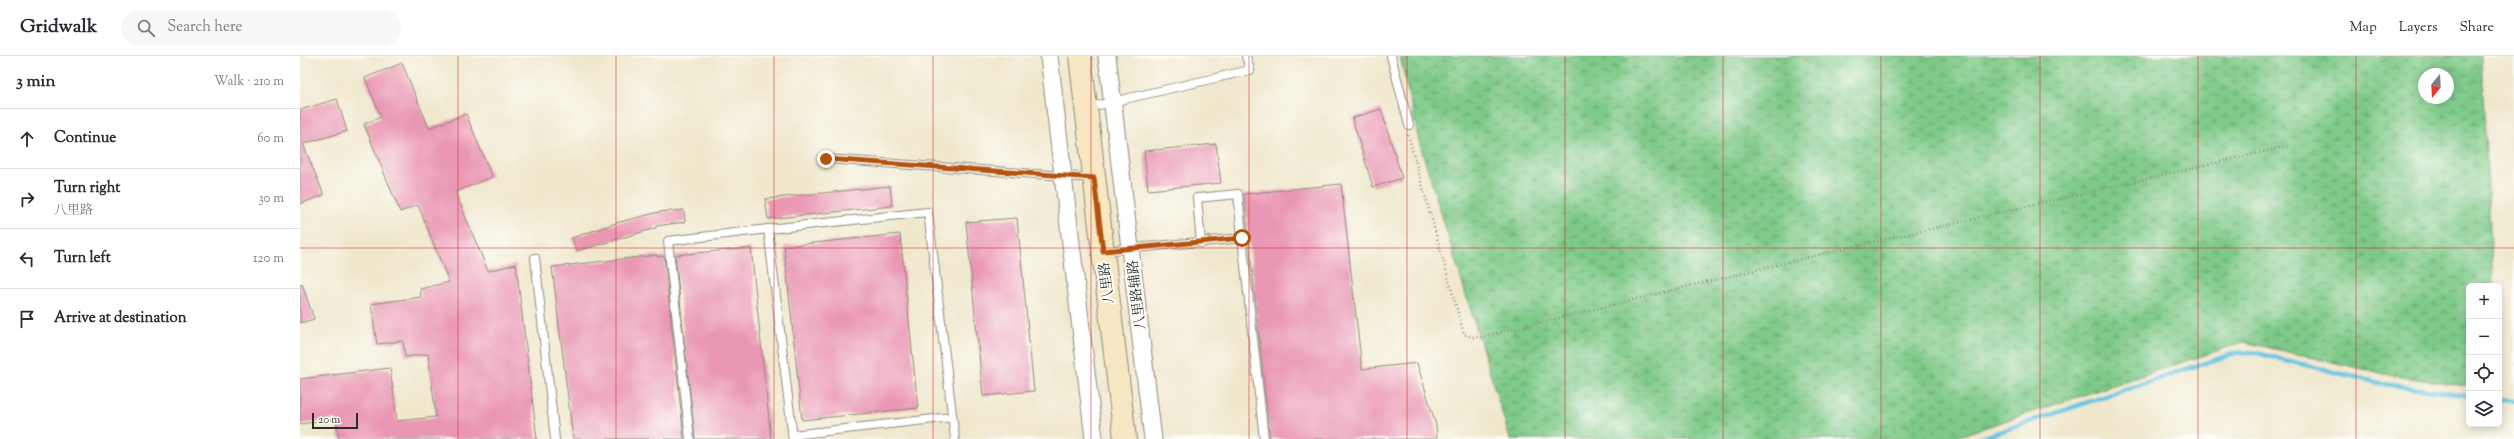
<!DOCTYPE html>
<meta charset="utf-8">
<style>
:root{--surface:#fff;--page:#f7f7f7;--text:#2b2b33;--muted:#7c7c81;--line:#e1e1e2}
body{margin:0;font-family:"Sorts Mill Goudy","Noto Serif SC",serif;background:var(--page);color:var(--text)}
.controls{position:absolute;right:12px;bottom:12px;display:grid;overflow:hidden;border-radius:6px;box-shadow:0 2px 10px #0003}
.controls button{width:36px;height:36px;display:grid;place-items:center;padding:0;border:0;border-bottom:1px solid var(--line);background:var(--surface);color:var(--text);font:20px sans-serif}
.compass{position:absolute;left:2118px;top:12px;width:36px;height:36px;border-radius:50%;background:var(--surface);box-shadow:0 2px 10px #0003;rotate:198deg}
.scale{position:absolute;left:12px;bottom:10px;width:46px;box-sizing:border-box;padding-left:4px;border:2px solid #2b2b2b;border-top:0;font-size:11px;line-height:14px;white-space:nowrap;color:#2b2b2b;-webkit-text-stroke:3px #fdfcf7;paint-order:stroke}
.stop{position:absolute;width:12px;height:12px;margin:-9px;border:3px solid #b45309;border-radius:50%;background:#fff}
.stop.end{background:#b45309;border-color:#fff;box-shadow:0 1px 4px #0008}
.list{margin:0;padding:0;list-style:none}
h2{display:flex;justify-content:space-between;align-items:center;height:52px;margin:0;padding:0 16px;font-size:17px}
h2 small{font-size:13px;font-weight:400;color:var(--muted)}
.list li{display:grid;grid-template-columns:26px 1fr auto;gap:12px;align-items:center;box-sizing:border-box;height:60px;padding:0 16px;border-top:1px solid var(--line)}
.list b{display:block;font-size:15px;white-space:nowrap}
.list p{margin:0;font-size:13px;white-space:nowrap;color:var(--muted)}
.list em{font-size:13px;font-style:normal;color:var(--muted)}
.icon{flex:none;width:22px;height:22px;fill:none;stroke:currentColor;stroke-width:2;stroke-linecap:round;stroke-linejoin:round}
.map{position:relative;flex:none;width:2214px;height:383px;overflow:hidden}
header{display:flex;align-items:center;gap:24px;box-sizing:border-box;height:56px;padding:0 20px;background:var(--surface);border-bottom:1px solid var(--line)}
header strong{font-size:19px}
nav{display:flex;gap:22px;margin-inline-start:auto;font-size:14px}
.search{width:280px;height:36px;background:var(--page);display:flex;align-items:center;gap:10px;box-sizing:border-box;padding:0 14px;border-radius:22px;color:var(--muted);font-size:15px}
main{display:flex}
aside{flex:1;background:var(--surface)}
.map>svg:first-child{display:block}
.wetland{fill:url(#wetland-marsh);stroke:#547a5a;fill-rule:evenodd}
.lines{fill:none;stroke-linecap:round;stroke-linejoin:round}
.stream{stroke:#66c4e4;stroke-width:4.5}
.building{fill:#ea97b4}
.lane-casing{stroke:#8e8a7c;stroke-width:10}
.street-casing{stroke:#8e8a7c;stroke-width:19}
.secondary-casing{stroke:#8e8a7c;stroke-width:24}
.path{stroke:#8e8a7c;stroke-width:2.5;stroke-dasharray:1 3;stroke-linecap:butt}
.lane{stroke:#fff;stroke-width:8}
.street{stroke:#fff;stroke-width:17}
.secondary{stroke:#f7e8c3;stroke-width:22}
.route{stroke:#b45309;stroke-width:5}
.grid{fill:none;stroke:#d62828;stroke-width:1;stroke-opacity:0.55}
.labels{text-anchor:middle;stroke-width:4;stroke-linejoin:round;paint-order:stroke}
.street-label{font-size:14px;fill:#2b2b2b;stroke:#fdfcf7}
</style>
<header>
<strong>Gridwalk</strong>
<div class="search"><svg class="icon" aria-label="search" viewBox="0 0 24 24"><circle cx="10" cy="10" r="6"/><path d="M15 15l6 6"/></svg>Search here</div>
<nav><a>Map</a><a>Layers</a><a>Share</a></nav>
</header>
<main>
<aside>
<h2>3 min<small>Walk · 210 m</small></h2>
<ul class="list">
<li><svg class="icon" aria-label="ahead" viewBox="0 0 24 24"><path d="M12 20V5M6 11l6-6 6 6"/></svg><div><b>Continue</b></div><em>60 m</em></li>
<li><svg class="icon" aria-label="right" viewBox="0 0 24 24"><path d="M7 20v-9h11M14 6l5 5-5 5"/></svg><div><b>Turn right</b><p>八里路</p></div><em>30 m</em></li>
<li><svg class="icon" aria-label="left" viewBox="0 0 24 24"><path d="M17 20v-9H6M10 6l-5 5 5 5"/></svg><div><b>Turn left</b></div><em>120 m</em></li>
<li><svg class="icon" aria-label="arrive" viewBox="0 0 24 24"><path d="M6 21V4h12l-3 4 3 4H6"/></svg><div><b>Arrive at destination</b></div></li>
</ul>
</aside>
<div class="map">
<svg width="2214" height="383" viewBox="0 0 2214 383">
<defs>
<pattern id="wetland-marsh" width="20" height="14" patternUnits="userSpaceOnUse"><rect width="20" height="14" fill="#7eca88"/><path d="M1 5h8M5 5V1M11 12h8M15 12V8" fill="none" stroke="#67a46f"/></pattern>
</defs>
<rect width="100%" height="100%" fill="#fdfcf7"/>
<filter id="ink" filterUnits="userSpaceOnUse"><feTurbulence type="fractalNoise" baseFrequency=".025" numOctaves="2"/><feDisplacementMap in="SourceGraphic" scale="8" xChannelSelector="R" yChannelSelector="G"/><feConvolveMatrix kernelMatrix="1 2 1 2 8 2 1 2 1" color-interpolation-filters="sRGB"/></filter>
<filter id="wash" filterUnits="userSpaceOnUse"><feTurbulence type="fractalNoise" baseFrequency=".012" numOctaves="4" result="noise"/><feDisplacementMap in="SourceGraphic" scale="16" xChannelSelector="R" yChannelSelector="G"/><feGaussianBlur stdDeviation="0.9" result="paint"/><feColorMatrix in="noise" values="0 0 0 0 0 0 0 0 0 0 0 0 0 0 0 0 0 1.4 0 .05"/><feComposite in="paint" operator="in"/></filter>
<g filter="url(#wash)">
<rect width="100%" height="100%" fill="#f0e8cd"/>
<path class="wetland" d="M1100 0H2181L2193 230H2169V330L2094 320 1944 286 1650 383H1210L1119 85ZM2124 18H2148V42H2124Z"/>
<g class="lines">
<g class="stream">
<polyline points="2199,343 2214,344"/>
<polyline points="1678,383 1935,297 1952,296 2083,328 2169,340"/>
</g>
</g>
<g id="blocks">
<g class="building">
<polygon points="102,7 129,72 166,58 192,121 155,136 188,215 216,208 237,383 39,383 36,363 0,368 0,323 90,312 97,365 136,361 128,298 105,301 103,285 77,288 71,248 121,241 120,233 149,226 118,149 100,156 64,68 81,61 65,22"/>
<polygon points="37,43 47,75 3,88 24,139 0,148 0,54"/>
<polygon points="1081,53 1102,122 1073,131 1052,62"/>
<polygon points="916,88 921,127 848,134 844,95"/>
<polygon points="1041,128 1062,313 1117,307 1136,369 1137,383 970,383 944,138"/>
<polygon points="590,130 592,150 468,163 465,143"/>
<polygon points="384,154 385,166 356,170 356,172 277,195 272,182 316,167 359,156"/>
<polygon points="717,162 734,335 683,340 666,166"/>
<polygon points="600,178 618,352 502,364 484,190"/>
<polygon points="451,192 471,383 395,383 375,199"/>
<polygon points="357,199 357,201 364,200 384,383 273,383 252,211"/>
<polygon points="0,228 2,228 14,263 0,267"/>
</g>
</g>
</g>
<g filter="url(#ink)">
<use href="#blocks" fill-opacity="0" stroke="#8e8a7c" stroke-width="1"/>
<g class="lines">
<defs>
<g id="lane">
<polyline points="1091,0 1109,69"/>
<polyline points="786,52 950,14 946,0"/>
<polyline points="526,103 793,122"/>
<polyline points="901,187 897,142 938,138 942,182"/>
<polyline points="803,195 942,182 964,383"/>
<polyline points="235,202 255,383"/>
<polyline points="492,379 652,361"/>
<polyline points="390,383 368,185 468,173"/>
<polyline points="493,383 468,173 628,156 655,383"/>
</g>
<g id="street">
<polyline points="749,0 794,383"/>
<polyline points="807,0 853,383"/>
</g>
<polyline id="secondary" points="780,0 825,383"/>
</defs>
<use href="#lane" class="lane-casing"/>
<use href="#street" class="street-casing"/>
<use href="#secondary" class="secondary-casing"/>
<polyline class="path" points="1108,79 1164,278 1171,281 1181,281 1492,205 1988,90"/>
<use href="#lane" class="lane"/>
<use href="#street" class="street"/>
<use href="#secondary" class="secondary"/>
</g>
</g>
<g class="lines" filter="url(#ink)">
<polyline class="route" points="526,103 794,122 803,195 942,182"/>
</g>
<path class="grid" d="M158 0V383M316 0V383M474 0V383M633 0V383M791 0V383M949 0V383M1107 0V383M1265 0V383M1423 0V383M1581 0V383M1740 0V383M1898 0V383M2056 0V383M0 192H2214"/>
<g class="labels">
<g class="street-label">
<text transform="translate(806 227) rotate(-97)" y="5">八里路</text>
<text transform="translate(836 239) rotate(-97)" y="5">八里路辅路</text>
</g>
</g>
</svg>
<div class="controls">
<button>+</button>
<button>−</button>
<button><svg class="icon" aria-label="locate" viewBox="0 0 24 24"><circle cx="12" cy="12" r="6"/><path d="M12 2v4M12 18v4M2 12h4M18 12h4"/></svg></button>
<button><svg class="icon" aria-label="layers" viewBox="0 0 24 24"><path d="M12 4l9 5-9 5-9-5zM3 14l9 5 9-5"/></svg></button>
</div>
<svg class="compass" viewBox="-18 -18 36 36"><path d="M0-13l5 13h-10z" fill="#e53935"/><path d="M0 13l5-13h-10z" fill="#7c7c81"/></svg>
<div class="scale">20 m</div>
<div class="stop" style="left:942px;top:182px"></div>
<div class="stop end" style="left:526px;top:103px"></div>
</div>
</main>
